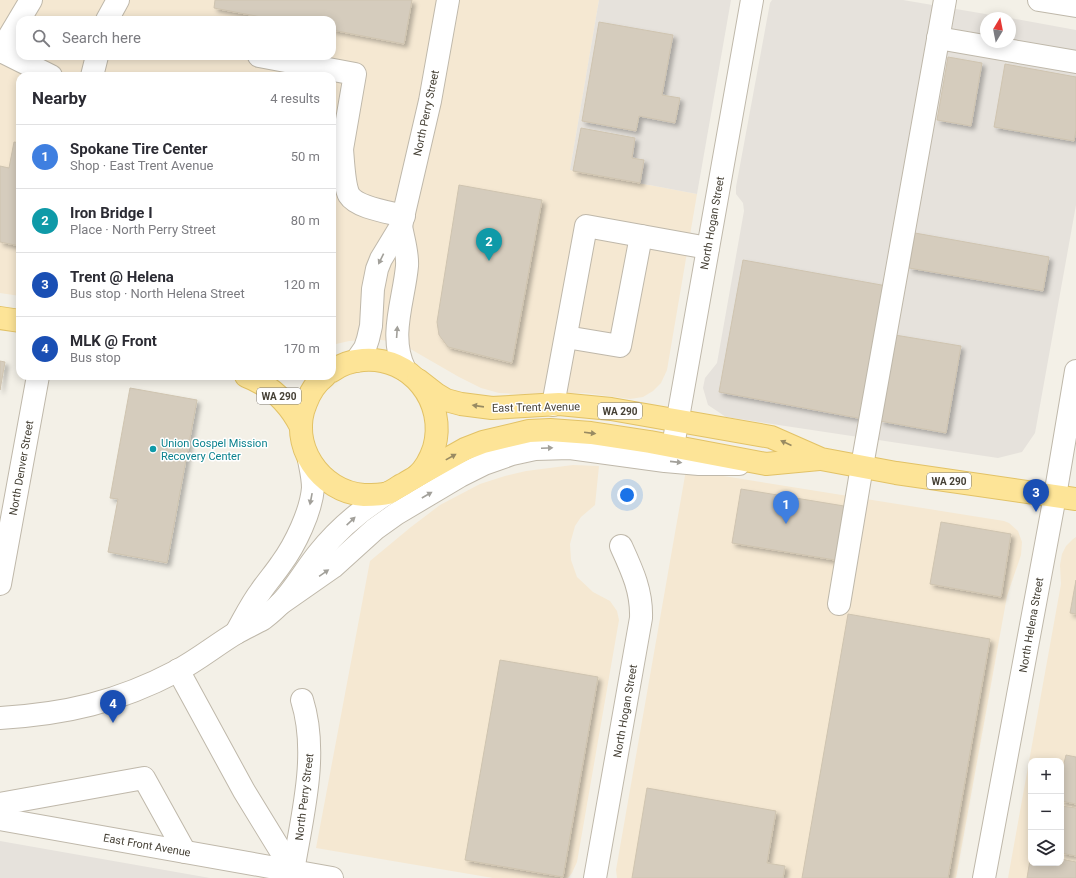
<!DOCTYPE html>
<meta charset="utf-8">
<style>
:root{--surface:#fff;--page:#f7f7f7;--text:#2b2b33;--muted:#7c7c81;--line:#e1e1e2;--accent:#f7441b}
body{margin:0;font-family:Roboto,sans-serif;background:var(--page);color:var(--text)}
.controls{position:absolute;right:12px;bottom:12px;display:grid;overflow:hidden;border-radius:8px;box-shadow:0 2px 10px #0003}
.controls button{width:36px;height:36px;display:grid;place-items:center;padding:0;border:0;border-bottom:1px solid var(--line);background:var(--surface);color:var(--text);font:20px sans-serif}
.compass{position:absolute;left:980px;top:12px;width:36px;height:36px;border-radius:50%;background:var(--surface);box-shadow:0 2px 10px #0003;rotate:10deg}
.you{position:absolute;left:627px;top:495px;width:14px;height:14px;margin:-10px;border:3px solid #fff;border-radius:50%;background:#1a73e8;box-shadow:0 0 0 6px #1a73e833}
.badge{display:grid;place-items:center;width:26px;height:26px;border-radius:50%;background:var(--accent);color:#fff;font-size:13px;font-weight:700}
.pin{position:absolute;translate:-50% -33px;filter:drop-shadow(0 1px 2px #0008)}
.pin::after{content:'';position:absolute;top:21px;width:14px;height:12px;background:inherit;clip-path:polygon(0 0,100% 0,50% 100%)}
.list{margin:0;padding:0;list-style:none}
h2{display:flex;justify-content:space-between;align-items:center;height:52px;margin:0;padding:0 16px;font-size:17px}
h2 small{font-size:13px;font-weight:400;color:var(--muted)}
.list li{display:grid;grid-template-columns:26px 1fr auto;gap:12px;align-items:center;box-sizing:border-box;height:64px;padding:0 16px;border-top:1px solid var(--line)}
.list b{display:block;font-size:15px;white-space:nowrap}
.list p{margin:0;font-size:13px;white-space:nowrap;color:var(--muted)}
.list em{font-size:13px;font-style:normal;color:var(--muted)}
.icon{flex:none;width:22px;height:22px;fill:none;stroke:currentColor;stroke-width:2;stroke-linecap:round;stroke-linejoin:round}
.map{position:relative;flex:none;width:1076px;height:878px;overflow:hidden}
.search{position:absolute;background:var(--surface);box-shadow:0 2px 10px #0003;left:16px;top:16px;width:320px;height:44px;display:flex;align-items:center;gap:10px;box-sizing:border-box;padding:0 14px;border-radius:12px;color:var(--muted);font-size:15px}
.panel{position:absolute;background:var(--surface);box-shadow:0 2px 10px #0003;left:16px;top:72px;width:320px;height:308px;border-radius:12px}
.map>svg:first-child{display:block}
.commercial{fill:#f5e8d2;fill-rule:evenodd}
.industrial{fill:#e6e2dc}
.building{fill:#d5ccbd;stroke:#cfc4b0;filter:url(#shadow)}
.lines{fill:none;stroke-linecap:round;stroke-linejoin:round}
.minor-casing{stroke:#bfb8aa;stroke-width:24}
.major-casing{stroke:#e2c266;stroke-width:24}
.minor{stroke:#fff;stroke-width:22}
.major{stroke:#fde497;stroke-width:22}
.oneway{fill:#a2a09a}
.oneway2{fill:#988a62}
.culture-dot{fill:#0f9aa8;stroke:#fff;stroke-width:1.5}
.labels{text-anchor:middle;stroke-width:3;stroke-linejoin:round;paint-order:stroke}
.shield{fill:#fff;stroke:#7e7a72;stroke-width:1}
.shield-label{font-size:10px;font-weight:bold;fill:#464136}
.street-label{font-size:11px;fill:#464136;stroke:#fff}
.culture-label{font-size:11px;fill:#0d838f;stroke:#fff;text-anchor:start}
</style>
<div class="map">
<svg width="1076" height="878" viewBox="0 0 1076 878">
<defs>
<filter id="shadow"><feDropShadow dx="3.5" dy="3.5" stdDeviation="2" flood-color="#0004"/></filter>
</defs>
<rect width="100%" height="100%" fill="#f3f0e7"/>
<g class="commercial">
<path d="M0 0H599L570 170 697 194 667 370 661 383 653 391 643 397 630 399 585 393 520 394 499 393 481 388 459 377 407 347 390 341 373 339 349 341 332 345V76H20V296L0 293ZM20 20H332V56H20Z"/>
<polygon points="573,465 599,466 595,505 581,517 575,526 570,544 571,560 577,577 593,592 610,601 617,611 619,620 577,862 572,873 568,878 493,878 316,848 370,561 411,527 440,505 480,484 505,476 526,471"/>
<polygon points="686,470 848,496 828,608 846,611 866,499 1004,521 1009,523 1018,531 1022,542 1021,555 1007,596 956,878 617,878 616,870"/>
<path d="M1076 537V878H1008L1061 584 1060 565 1062 554 1066 546 1073 539ZM1031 761H1061V863H1031Z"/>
</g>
<g class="industrial">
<polygon points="599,0 731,0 697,194 570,170"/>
<polygon points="772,0 903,0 1009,18 986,18 986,42 1010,42 1010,18 1076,30 1076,205 1035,433 1022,452 998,458 726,417 708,405 703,388 705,378 717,363 744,211 743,203 736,194 736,187 770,3"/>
<polygon points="0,841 210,878 0,878"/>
</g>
<g class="building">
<polygon points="215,0 412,0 404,44 332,30 332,20 277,20 214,8"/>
<polygon points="599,22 673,35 662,95 680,98 675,123 639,116 636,131 582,121"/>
<polygon points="948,57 982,63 971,126 937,120"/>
<polygon points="1005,64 1076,77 1076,130 1074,141 994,127"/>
<polygon points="581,128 635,138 632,158 644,160 640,183 573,171"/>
<polygon points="14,142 20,143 20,246 0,242 0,166 9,168"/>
<polygon points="459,185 542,200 512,363 448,347 439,335 437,322"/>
<polygon points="915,233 1049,257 1043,291 909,268"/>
<polygon points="743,260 887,286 863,419 719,392"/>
<polygon points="895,335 961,346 946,433 880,421"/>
<polygon points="0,361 5,362 0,390"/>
<polygon points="130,388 197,400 167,563 108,552 118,499 110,498"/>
<polygon points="741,489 844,506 835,560 732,543"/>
<polygon points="941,522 1011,534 1001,597 930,584"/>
<polygon points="1076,580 1076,614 1070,613"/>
<polygon points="848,614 990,639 948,878 802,878"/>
<polygon points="500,660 598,677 563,877 465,860"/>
<polygon points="1066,755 1076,757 1076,804 1061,801 1061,776"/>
<polygon points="647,788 776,811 767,863 785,866 783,878 632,878"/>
<polygon points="1061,806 1076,808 1076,856 1061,853"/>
<polygon points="1031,854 1031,863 1061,863 1061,859 1076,862 1076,878 1027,878"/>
</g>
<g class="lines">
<defs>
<g id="minor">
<polyline points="1039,0 1076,6"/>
<polyline points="107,20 118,0"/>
<polyline points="938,38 1076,62"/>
<polyline points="1,51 51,76"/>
<polyline points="0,52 31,0"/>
<polyline points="259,56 355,74 342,149"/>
<polyline points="92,76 97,56"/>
<path d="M332 144 342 149C343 160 344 186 349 195 357 208 389 212 404 216"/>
<path d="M401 226C403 238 408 253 407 266 404 300 388 337 405 370"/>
<polyline points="566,337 620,346 641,236"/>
<polyline points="356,361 365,348 368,339 371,326 373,289 377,269 381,259 401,226 430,101 448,0"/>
<polyline points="553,405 586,226 708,248"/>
<polyline points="673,446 752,0"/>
<polyline points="0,584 38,376"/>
<polyline points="280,604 333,567 375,529 396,514 460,476 484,464 512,454 535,449 570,448 665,461 699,464 739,464"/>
<polyline points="839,604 862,466 945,0"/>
<path d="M236 633C244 619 251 604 261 591 267 582 275 573 281 564 295 545 311 512 313 488 313 478 311 470 309 460"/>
<polyline points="178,670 244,791 293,871"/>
<path d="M0 718C66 714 118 702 177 671 198 660 216 645 236 633 245 628 254 624 263 619 268 615 274 610 279 605 293 592 305 570 318 554 337 530 362 509 388 493"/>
<polyline points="0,804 144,778 185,852"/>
<polyline points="0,819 332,878"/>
<path d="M293 871C302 816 319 754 302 700"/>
<path d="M595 878 641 618C642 591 632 570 621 546"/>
<polyline points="984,878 1055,496 1076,371"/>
</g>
<g id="major">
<polyline points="0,318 20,321"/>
<path d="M246 376C272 386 289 403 301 427"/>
<path d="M325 376C316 383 310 392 306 403 288 444 320 492 364 495 372 495 381 495 388 493 393 491 399 486 404 484 408 481 413 479 417 476 425 469 431 457 434 448 447 402 411 356 363 360 352 361 341 364 332 371"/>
<polyline points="418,380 436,394 446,400 461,404 492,408 559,404 611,409 771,437 821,459 896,473 1076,499"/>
<polyline points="417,476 465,449 483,442 529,431 550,430 591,433 650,442 766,464 819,459"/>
</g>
</defs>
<use href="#minor" class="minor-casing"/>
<use href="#major" class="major-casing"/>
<use href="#minor" class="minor"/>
<use href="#major" class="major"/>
</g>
<defs><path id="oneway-solid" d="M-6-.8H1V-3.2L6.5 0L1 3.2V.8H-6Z"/></defs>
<g class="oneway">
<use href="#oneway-solid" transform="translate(381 259) rotate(116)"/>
<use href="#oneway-solid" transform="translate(397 332) rotate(-86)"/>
<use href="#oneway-solid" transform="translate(547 448) rotate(-3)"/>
<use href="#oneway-solid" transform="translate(676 462) rotate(6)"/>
<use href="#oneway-solid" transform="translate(427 495) rotate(-30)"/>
<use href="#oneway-solid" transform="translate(311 499) rotate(101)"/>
<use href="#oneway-solid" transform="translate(351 521) rotate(-43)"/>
<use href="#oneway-solid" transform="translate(324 573) rotate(-35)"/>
</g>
<g class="oneway2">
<use href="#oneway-solid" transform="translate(478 406) rotate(-172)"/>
<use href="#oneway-solid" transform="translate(590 433) rotate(7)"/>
<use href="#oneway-solid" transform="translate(786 443) rotate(-156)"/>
<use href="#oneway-solid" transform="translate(451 457) rotate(-29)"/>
</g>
<circle class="culture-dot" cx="153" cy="449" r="4"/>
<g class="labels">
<g class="shield">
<rect x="257" y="388" width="44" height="16" rx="3"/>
<rect x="598" y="403" width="44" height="16" rx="3"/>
<rect x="927" y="473" width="44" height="16" rx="3"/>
</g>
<g class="shield-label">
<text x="279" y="400">WA 290</text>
<text x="620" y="415">WA 290</text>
<text x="949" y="485">WA 290</text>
</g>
<g class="street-label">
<text transform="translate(426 113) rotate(-78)" y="4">North Perry Street</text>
<text transform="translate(712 223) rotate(-80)" y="4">North Hogan Street</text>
<text transform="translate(536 407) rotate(-1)" y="4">East Trent Avenue</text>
<text transform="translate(21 468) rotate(-80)" y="4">North Denver Street</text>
<text transform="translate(1031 625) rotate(-80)" y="4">North Helena Street</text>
<text transform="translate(625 711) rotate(-80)" y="4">North Hogan Street</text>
<text transform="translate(304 797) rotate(-83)" y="4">North Perry Street</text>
<text transform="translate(147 845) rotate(10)" y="4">East Front Avenue</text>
</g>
<g class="culture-label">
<text x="161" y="447">Union Gospel Mission<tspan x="161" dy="13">Recovery Center</tspan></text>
</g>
</g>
</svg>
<div class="controls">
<button>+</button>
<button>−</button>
<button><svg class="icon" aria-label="layers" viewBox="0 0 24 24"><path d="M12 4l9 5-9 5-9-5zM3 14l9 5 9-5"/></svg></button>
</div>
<svg class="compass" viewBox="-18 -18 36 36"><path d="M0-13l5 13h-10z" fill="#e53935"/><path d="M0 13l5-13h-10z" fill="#7c7c81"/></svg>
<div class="you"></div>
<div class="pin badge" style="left:786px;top:524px;background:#3f7fe0">1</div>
<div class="pin badge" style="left:489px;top:261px;background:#0f9aa8">2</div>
<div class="pin badge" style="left:1036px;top:512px;background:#1a4fb4">3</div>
<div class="pin badge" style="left:113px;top:723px;background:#1a4fb4">4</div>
<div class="search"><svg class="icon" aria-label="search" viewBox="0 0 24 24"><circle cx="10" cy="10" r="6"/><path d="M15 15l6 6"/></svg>Search here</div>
<section class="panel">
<h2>Nearby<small>4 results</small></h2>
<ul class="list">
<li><span class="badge" style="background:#3f7fe0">1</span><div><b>Spokane Tire Center</b><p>Shop · East Trent Avenue</p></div><em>50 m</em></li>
<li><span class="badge" style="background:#0f9aa8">2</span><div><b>Iron Bridge I</b><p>Place · North Perry Street</p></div><em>80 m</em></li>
<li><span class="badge" style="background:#1a4fb4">3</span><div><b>Trent @ Helena</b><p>Bus stop · North Helena Street</p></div><em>120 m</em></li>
<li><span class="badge" style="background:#1a4fb4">4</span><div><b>MLK @ Front</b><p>Bus stop</p></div><em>170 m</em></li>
</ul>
</section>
</div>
